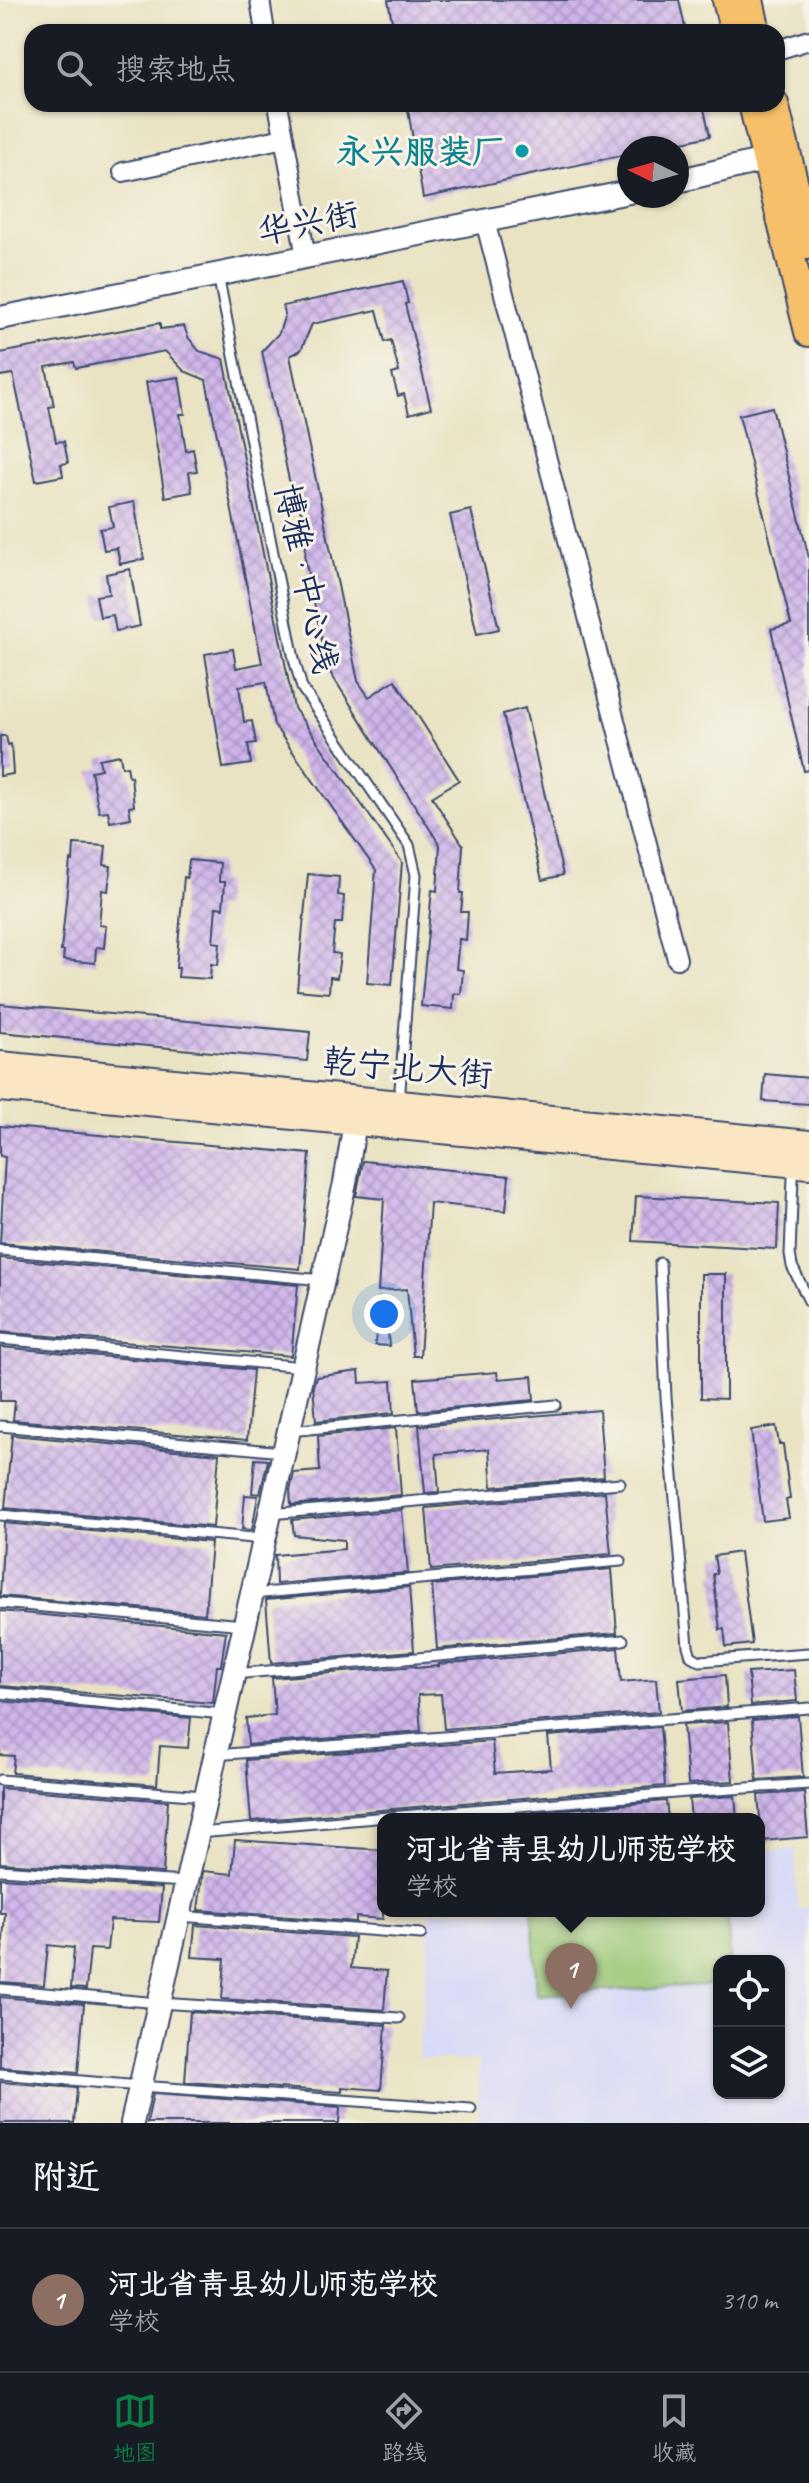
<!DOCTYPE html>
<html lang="zh">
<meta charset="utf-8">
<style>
:root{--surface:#171b24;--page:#242831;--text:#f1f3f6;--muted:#9ea1a6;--line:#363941;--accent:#0b8043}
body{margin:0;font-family:Caveat,"LXGW WenKai TC",sans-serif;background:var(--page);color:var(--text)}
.controls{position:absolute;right:24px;bottom:24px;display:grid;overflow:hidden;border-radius:16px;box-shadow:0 2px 6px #0004}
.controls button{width:72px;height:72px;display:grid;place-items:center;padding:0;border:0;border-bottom:2px solid var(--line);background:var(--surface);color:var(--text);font:40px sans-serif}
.compass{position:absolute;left:617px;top:136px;width:72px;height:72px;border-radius:50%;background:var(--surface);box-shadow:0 2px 6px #0004;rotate:275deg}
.you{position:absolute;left:384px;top:1314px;width:28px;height:28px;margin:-20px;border:6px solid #fff;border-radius:50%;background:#1a73e8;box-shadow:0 0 0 12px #1a73e833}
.badge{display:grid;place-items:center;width:52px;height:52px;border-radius:50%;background:var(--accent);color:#fff;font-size:26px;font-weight:700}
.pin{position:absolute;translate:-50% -66px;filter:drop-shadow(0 2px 4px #0008)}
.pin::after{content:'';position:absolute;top:42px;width:28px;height:24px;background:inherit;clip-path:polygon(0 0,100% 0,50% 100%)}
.popup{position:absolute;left:377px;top:1813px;width:388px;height:104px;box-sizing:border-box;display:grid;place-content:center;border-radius:16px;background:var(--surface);filter:drop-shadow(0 2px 6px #0005);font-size:26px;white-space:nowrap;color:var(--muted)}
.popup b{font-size:30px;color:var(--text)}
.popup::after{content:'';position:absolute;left:50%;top:100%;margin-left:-16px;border:16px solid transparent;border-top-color:var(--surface)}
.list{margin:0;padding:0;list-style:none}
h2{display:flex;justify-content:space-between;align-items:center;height:104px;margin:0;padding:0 32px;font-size:34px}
h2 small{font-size:26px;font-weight:400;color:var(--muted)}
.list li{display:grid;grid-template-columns:52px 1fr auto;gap:24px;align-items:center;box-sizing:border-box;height:144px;padding:0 32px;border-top:2px solid var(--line)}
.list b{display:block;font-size:30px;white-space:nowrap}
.list p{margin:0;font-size:26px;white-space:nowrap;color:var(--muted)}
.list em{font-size:26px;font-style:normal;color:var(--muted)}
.icon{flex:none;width:44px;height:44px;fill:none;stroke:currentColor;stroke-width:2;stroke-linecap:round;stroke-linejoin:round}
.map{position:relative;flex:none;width:809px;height:2123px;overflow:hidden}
.search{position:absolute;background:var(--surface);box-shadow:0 2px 6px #0004;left:24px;right:24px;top:24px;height:88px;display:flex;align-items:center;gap:20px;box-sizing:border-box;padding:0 28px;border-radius:24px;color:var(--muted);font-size:30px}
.sheet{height:248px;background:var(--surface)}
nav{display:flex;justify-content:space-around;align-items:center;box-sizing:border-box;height:112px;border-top:2px solid var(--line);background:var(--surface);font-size:22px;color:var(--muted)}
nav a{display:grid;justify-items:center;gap:4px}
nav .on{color:var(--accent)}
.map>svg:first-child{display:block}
.built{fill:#d6d8f8;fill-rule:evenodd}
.pitch{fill:#99c674;stroke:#5a7a69;stroke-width:2}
.building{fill:url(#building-cross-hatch)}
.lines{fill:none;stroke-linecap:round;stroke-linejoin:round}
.service-casing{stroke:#3a4a6d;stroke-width:13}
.minor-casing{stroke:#3a4a6d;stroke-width:22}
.tertiary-casing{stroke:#3a4a6d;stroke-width:26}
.secondary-casing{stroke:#3a4a6d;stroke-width:30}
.primary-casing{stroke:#3a4a6d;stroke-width:32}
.service{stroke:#fff;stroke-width:9}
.minor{stroke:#fff;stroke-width:18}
.tertiary{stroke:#fff;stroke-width:22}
.secondary{stroke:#fbe6c4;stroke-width:26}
.primary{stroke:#f6c06b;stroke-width:28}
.culture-dot{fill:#0f9aa8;stroke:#f7f3e8;stroke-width:3}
.labels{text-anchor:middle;stroke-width:6;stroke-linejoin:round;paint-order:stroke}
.culture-label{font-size:34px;font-weight:bold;fill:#0d838f;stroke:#f7f3e8;text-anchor:end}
.street-label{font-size:34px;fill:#1b2f5e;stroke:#f7f3e8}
</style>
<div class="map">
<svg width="809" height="2123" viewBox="0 0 809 2123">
<defs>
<pattern id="building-cross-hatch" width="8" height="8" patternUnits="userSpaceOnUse" patternTransform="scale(2)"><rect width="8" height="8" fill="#d0b5eb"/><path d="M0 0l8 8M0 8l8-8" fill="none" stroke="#a894c2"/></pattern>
</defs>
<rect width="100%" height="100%" fill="#f7f3e8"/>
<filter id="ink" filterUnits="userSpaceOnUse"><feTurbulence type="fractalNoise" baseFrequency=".0125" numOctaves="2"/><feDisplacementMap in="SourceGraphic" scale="16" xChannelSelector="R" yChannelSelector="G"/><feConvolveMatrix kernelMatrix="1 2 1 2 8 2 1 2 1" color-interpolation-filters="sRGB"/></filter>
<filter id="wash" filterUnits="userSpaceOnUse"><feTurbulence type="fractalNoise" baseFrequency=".006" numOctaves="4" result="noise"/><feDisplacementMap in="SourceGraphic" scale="32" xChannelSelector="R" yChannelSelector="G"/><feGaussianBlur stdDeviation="1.8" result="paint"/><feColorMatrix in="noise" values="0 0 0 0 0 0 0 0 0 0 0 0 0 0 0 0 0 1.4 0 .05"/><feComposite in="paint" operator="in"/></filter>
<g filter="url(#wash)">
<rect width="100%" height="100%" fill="#e9e3c3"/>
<path class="built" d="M795 1849 798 1908H809V2123H479L478 2061 418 2058 431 1911H759V1852ZM719 1961H779V2093H719Z"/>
<polygon class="pitch" points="532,1911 727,1911 730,1961 719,1961 719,1984 537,1995"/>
<g id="blocks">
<g class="building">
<polygon points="388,0 679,0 686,32 394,32"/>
<polygon points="407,104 703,104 710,136 656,148 629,148 629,154 423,198"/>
<polygon points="403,281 408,303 405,304 431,408 409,414 404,394 398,396 392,374 399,372 391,340 385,342 377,310 312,324 301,350 290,356 358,681 369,697 395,680 459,780 432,797 463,845 460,893 463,893 461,912 468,912 466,940 459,939 456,969 463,970 461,994 454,994 453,1009 421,1006 432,890 437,891 440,845 328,669 305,559 307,527 305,517 293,499 262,351 279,333 285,314 283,306"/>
<polygon points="160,323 160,329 184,326 188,337 199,351 224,359 294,708 402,862 392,985 367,983 376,870 274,725 266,682 239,686 244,722 252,721 256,743 248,744 251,764 223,768 205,654 233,649 236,668 262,663 206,380 184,371 165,351 76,368 74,362 46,367 54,406 49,407 56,442 64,441 68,463 61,464 63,476 36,481 13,374 0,376 0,353"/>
<polygon points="179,377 185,414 180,414 186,451 193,449 197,471 189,472 192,492 165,497 146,382"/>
<polygon points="772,407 809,558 809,770 804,771 771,629 791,624 739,415"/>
<polygon points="134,502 144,559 120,564 117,548 104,550 100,529 113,527 109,507"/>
<polygon points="471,510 499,629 477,634 450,515"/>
<polygon points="130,569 140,626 116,631 113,615 100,617 96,596 109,594 106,574"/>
<polygon points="525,708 563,875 542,880 503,714"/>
<polygon points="0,736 6,736 8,745 11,744 13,774 0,776"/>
<polygon points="120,755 122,767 127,766 129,777 131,776 134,806 129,807 131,818 110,822 108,811 99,812 91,771 101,769 99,759"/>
<polygon points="74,844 106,846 104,865 111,866 108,891 102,890 99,925 106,926 104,948 96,947 95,963 63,960 64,951 61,951 70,860 73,861"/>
<polygon points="189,860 220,863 219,882 225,882 223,908 216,907 213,942 220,943 218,965 211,964 210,979 178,977 179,968 176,968 184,877 187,878"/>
<polygon points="308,874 339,877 338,895 344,896 342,923 335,923 332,953 340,954 337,978 330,977 329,993 297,990"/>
<polygon points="0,1004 310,1032 307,1061 0,1032"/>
<polygon points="765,1074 809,1078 809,1104 763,1101"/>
<polygon points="0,1126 310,1154 300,1269 0,1243 5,1157 0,1156"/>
<polygon points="363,1161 509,1176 506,1211 430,1203 420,1356 413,1356 407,1289 378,1291 384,1199 356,1196"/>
<polygon points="636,1196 779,1203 777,1249 633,1241"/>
<polygon points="0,1258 298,1285 291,1356 0,1332"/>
<polygon points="701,1274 726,1274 726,1399 701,1398"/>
<polygon points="378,1298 385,1298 389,1346 375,1345"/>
<polygon points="0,1347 253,1370 247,1440 13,1420 15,1401 0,1401"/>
<polygon points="359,1371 360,1383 392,1381 394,1413 316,1421 313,1386 316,1377"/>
<polygon points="497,1372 498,1379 532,1376 534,1400 418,1411 415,1379"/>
<polygon points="599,1410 604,1477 492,1487 489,1449 436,1454 439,1492 425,1493 419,1426"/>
<polygon points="776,1426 779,1444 783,1444 790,1499 786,1500 789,1518 763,1521 751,1430"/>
<polygon points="396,1428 401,1495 291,1505 290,1490 294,1473 320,1471 318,1436"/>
<polygon points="12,1435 219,1454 213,1527 5,1508"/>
<polygon points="255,1459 268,1460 260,1494 252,1493"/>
<polygon points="605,1492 611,1554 431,1570 426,1508"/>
<polygon points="245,1495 258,1496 252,1530 242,1529"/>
<polygon points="402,1510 408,1573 276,1584 275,1555 344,1549 344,1540 294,1535 292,1520"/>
<polygon points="4,1523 211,1542 205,1614 0,1596"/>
<polygon points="740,1552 752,1644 726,1647 724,1629 720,1630 713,1574 717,1574 714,1556"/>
<polygon points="612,1569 617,1633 437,1649 432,1585"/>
<polygon points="409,1587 414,1651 271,1663 266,1600"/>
<polygon points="0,1611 226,1632 221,1666 217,1666 213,1703 0,1686"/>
<polygon points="618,1648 621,1682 656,1679 659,1712 444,1729 441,1694 418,1695 421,1731 248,1745 246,1718 275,1715 272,1678 416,1666 416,1668 439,1666 439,1664"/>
<polygon points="794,1670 797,1701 751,1705 748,1673"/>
<polygon points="725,1675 727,1707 682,1711 679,1679"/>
<polygon points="0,1701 191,1718 188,1748 160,1746 157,1785 12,1773 14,1756 0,1755"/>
<polygon points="798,1716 803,1777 757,1780 752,1720"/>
<polygon points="728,1722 733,1781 688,1784 683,1725"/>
<polygon points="660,1727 665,1786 251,1821 246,1760 492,1741 495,1773 551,1769 548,1736"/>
<polygon points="0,1788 168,1801 163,1873 0,1863"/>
<polygon points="804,1792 808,1837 762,1841 758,1795"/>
<polygon points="735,1796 737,1819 691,1819 689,1799"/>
<polygon points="666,1801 668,1819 533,1819 533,1812"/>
<polygon points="235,1840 383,1850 383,1919 356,1917 356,1922 198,1910 203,1871 232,1874"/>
<polygon points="0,1878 162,1888 159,1922 110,1920 107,1950 90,1949 86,1989 71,1988 74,1948 48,1945 44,1985 0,1982 5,1913 0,1913"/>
<polygon points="195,1925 354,1937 351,1968 387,1971 384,2010 222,1999 225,1959 192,1957"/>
<polygon points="0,1997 84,2004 78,2073 0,2067"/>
<polygon points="190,2012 386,2025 381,2090 342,2087 342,2092 185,2082"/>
<polygon points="0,2082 77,2088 74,2123 0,2123"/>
<polygon points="153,2094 340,2107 339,2123 147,2123"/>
</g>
</g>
</g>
<g filter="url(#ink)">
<use href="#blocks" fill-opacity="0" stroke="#3a4a6d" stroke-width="2"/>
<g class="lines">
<defs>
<g id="service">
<polyline points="218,275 294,659 302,688 409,845 416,875 399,1103"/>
<polyline points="793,1178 790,1254 792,1266 809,1301"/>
<polyline points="0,1250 323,1280"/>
<polyline points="660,1263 666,1397 688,1646 691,1656 700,1661 809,1653"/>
<polyline points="0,1339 303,1367"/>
<polyline points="0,1426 283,1452"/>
<polyline points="289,1431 556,1405"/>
<polyline points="270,1514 620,1483"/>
<polyline points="0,1515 264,1539"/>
<polyline points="252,1594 621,1561"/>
<polyline points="0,1603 244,1625"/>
<polyline points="234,1674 623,1640"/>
<polyline points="0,1693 224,1714"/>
<polyline points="215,1755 809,1708"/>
<polyline points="0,1780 204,1796"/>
<polyline points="198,1833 687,1792 809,1784"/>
<polyline points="0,1870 184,1882"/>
<polyline points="179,1916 421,1934"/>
<polyline points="0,1989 159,2003 399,2018"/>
<polyline points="0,2074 140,2086 471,2109"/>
</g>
<g id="minor">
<polyline points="260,0 265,32"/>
<polyline points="777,50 809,40"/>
<polyline points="278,104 306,257"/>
<polyline points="123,172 284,138"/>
<polyline points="485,221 677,959"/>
</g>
<g id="tertiary">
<polyline points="677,181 781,156"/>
<polyline points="0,318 629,192"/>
<polyline points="132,2123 345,1183 355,1122"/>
</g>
<g id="secondary">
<polyline points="0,1065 809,1144"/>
<polyline points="0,1088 809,1165"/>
</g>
<g id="primary">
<polyline points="727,0 735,32"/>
<polyline points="749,0 756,32"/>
<polyline points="753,104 809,332"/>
<polyline points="774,104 809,245"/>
</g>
</defs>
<use href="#service" class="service-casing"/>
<use href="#minor" class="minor-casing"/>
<use href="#tertiary" class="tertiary-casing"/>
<use href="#secondary" class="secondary-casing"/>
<use href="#primary" class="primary-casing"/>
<use href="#service" class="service"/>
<use href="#minor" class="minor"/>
<use href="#tertiary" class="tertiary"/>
<use href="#secondary" class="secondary"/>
<use href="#primary" class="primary"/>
</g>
</g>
<circle class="culture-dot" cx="522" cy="151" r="8"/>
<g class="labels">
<g class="culture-label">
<text x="506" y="163">永兴服装厂</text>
</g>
<g class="street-label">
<text transform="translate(308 222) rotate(-11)" y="12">华兴街</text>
<text transform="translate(307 578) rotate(78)" y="12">博雅 · 中心线</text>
<text transform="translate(408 1067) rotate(5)" y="12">乾宁北大街</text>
</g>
</g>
</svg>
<div class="controls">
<button><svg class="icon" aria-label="locate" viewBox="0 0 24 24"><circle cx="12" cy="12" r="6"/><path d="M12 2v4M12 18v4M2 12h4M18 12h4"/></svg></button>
<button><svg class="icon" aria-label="layers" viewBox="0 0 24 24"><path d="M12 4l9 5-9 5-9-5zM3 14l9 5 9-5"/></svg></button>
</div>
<svg class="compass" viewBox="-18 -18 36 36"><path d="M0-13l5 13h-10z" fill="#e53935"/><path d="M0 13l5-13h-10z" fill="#9ea1a6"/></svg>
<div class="you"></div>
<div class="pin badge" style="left:571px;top:2009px;background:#8d6e63">1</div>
<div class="popup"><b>河北省青县幼儿师范学校</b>学校</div>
<div class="search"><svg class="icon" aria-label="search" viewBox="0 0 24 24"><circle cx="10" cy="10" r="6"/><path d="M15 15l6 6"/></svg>搜索地点</div>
</div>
<section class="sheet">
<h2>附近<small></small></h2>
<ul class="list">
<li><span class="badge" style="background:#8d6e63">1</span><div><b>河北省青县幼儿师范学校</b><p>学校</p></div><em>310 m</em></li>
</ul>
</section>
<nav>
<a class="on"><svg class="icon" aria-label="map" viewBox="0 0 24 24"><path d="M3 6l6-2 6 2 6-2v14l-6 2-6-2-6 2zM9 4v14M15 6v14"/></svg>地图</a>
<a><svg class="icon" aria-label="directions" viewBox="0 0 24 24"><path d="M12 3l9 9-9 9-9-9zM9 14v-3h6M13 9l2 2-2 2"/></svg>路线</a>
<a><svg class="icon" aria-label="saved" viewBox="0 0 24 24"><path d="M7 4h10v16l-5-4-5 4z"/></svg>收藏</a>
</nav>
